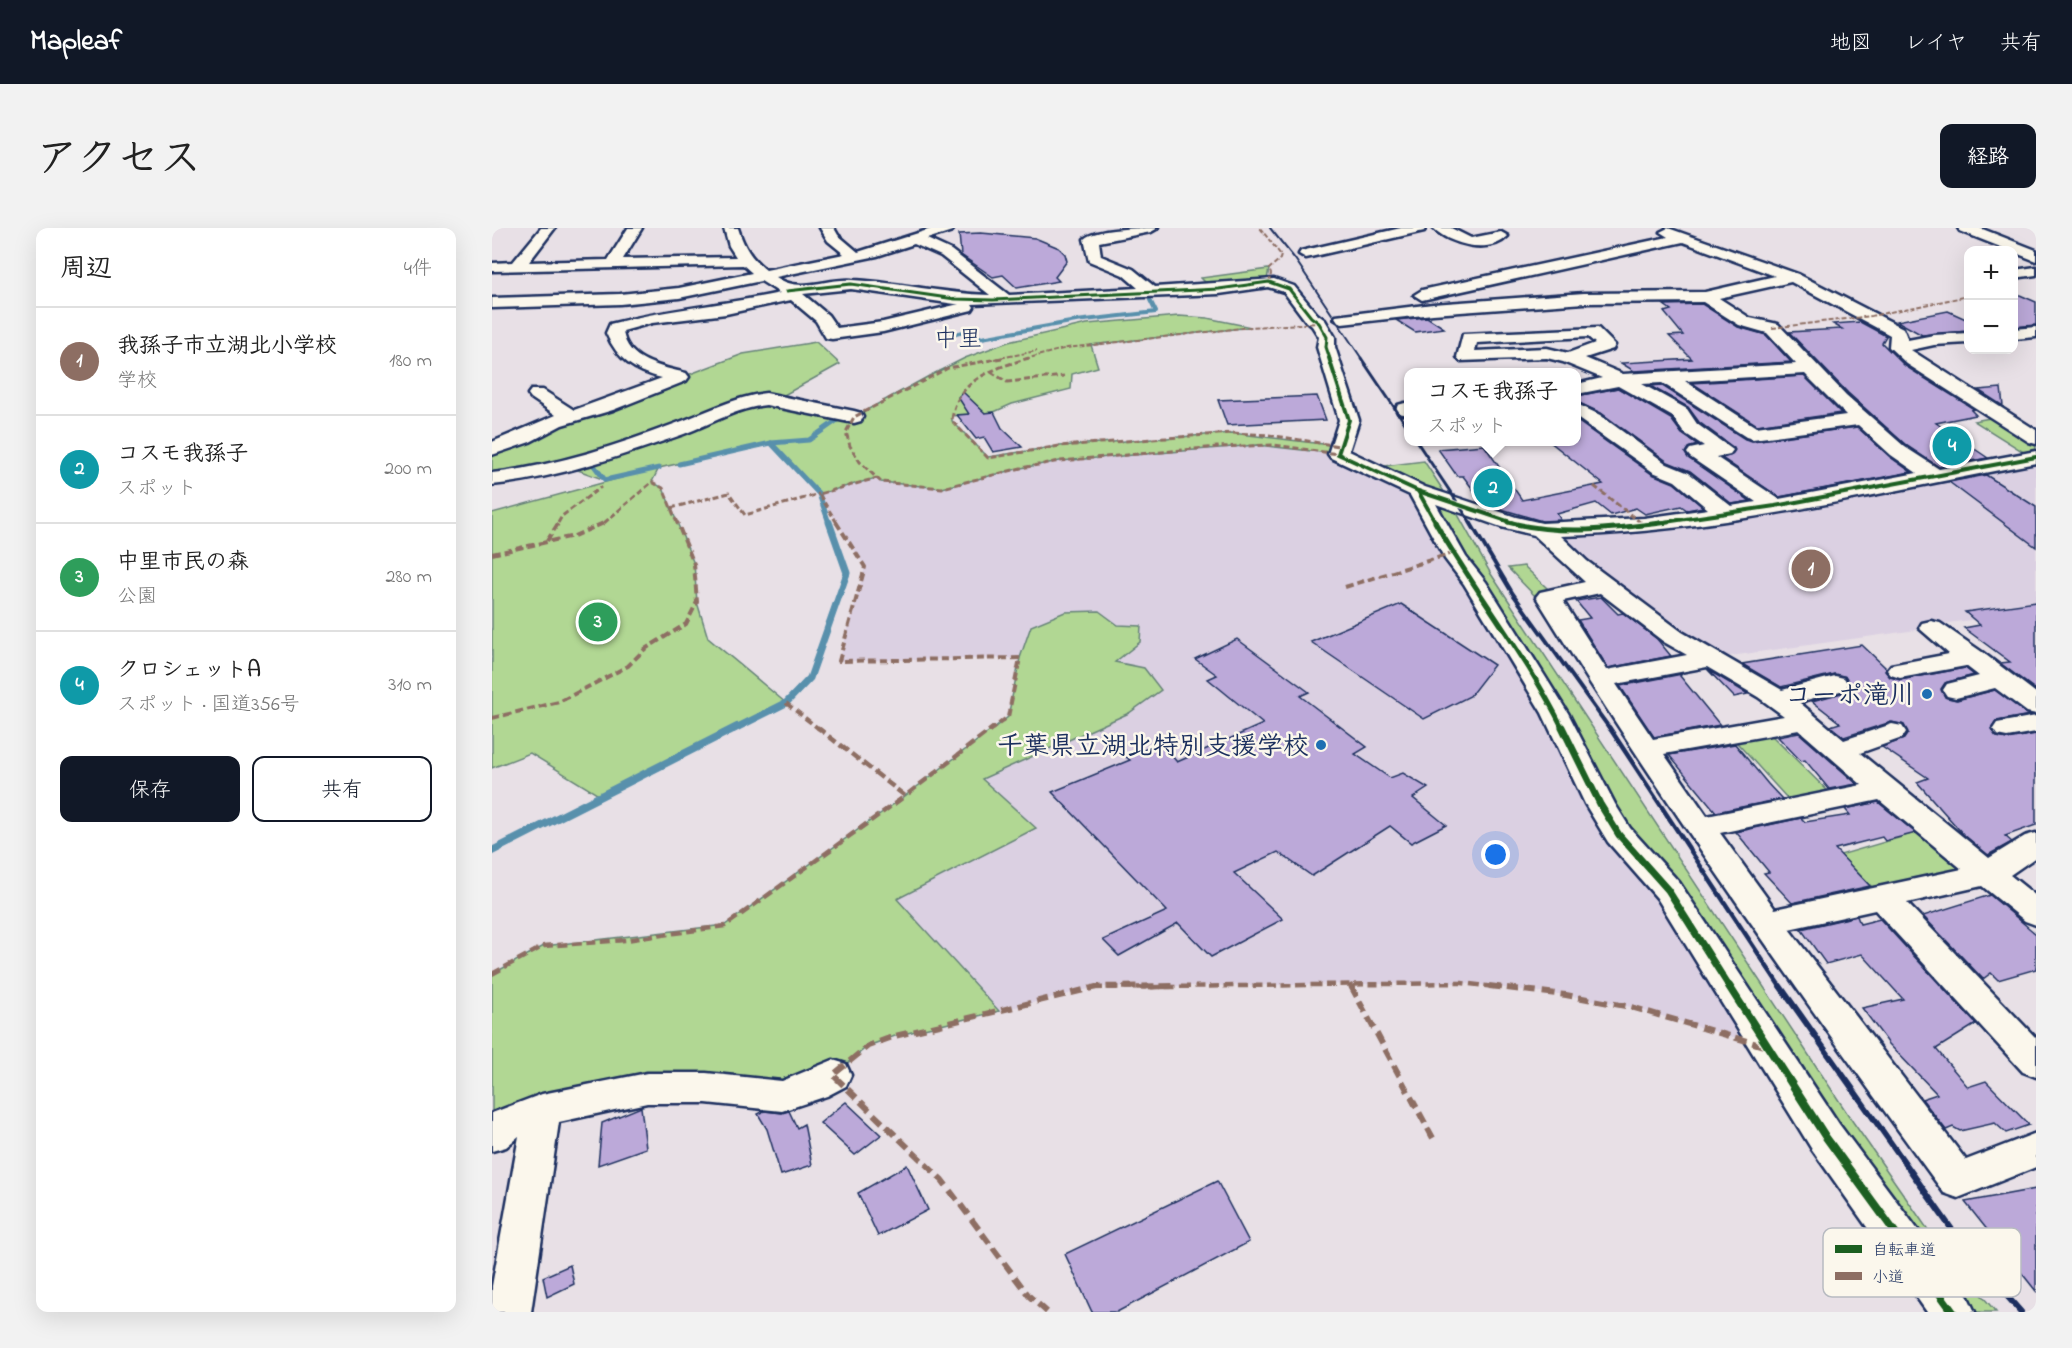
<!DOCTYPE html>
<html lang="ja">
<meta charset="utf-8">
<style>
:root{--surface:#fff;--page:#f2f2f2;--text:#222;--muted:#767676;--line:#e0e0e0;--accent:#111827}
body{margin:0;font-family:"Indie Flower","Klee One",sans-serif;background:var(--page);color:var(--text)}
.controls{position:absolute;right:18px;top:18px;display:grid;overflow:hidden;border-radius:12px;box-shadow:0 6px 24px #0002}
.controls button{width:54px;height:54px;display:grid;place-items:center;padding:0;border:0;border-bottom:2px solid var(--line);background:var(--surface);color:var(--text);font:30px sans-serif}
.you{position:absolute;left:1004px;top:627px;width:21px;height:21px;margin:-15px;border:4px solid #fff;border-radius:50%;background:#1a73e8;box-shadow:0 0 0 9px #1a73e833}
.badge{display:grid;place-items:center;width:39px;height:39px;border-radius:50%;background:var(--accent);color:#fff;font-size:20px;font-weight:700}
.pin{position:absolute;translate:-50% -50%;border:3px solid #fff;box-shadow:0 2px 6px #0006}
.popup{position:absolute;left:912px;top:140px;width:177px;height:78px;box-sizing:border-box;display:grid;place-content:center;border-radius:12px;background:var(--surface);filter:drop-shadow(0 2px 4px #0005);font-size:20px;white-space:nowrap;color:var(--muted)}
.popup b{font-size:22px;color:var(--text)}
.popup::after{content:'';position:absolute;left:50%;top:100%;margin-left:-12px;border:12px solid transparent;border-top-color:var(--surface)}
.list{margin:0;padding:0;list-style:none}
h2{display:flex;justify-content:space-between;align-items:center;height:78px;margin:0;padding:0 24px;font-size:26px}
h2 small{font-size:20px;font-weight:400;color:var(--muted)}
.list li{display:grid;grid-template-columns:39px 1fr auto;gap:18px;align-items:center;box-sizing:border-box;height:108px;padding:0 24px;border-top:2px solid var(--line)}
.list b{display:block;font-size:22px;white-space:nowrap}
.list p{margin:0;font-size:20px;white-space:nowrap;color:var(--muted)}
.list em{font-size:20px;font-style:normal;color:var(--muted)}
.actions{display:flex;gap:12px;padding:18px 24px}
.actions a{flex:1;padding:14px 0;border:2px solid var(--accent);border-radius:12px;text-align:center;font-size:21px;color:var(--accent)}
.actions .main{background:var(--accent);color:#fff}
.map{position:relative;flex:none;width:1544px;height:1084px;overflow:hidden;border-radius:12px}
header{display:flex;align-items:center;gap:36px;box-sizing:border-box;height:84px;padding:0 30px;background:var(--accent);color:#fff}
header strong{font-size:28px}
nav{display:flex;gap:33px;margin-inline-start:auto;font-size:21px}
.intro{display:flex;align-items:center;justify-content:space-between;box-sizing:border-box;height:144px;padding:0 36px}
h1{margin:0;font-size:42px}
.button{padding:15px 27px;border-radius:12px;background:var(--accent);color:#fff;font-size:21px;font-weight:700}
main{display:flex;gap:36px;padding:0 36px}
aside{flex:1;background:var(--surface);border-radius:12px;box-shadow:0 6px 24px #0002}
.map>svg:first-child{display:block}
.built{fill:#dbd0e2}
.green{fill:#b1d793;stroke:#668378;stroke-width:1.5}
.lines{fill:none;stroke-linecap:round;stroke-linejoin:round}
.stream-far3{stroke:#5990ac;stroke-width:4}
.stream-far2{stroke:#5990ac;stroke-width:5}
.stream-far1{stroke:#5990ac;stroke-width:7}
.stream{stroke:#5990ac;stroke-width:8}
.building{fill:#bca9d9;stroke:#1b2f5e;stroke-width:1.5}
.minor-casing{stroke:#1b2f5e;stroke-width:5}
.highway-casing{stroke:#1b2f5e;stroke-width:5}
.minor{fill:#fbf7ec;fill-rule:evenodd}
.highway{fill:#fbf7ec;fill-rule:evenodd}
.rail-far4{stroke:#1b2f5e;stroke-width:2}
.rail-far3{stroke:#1b2f5e;stroke-width:3}
.rail-far2{stroke:#1b2f5e;stroke-width:4}
.rail-far1{stroke:#1b2f5e;stroke-width:4.5}
.rail{stroke:#1b2f5e;stroke-width:6}
.quiet-far4{stroke:#8d6e63;stroke-width:2;stroke-dasharray:5 2;stroke-linecap:butt}
.quiet-far3{stroke:#8d6e63;stroke-width:3;stroke-dasharray:6 3;stroke-linecap:butt}
.quiet-far2{stroke:#8d6e63;stroke-width:4;stroke-dasharray:8 4;stroke-linecap:butt}
.quiet-far1{stroke:#8d6e63;stroke-width:4.5;stroke-dasharray:10 4.5;stroke-linecap:butt}
.quiet{stroke:#8d6e63;stroke-width:6;stroke-dasharray:12 6;stroke-linecap:butt}
.cycleway-far4-casing{stroke:#fbf7ec;stroke-width:5}
.cycleway-far3-casing{stroke:#fbf7ec;stroke-width:6}
.cycleway-far2-casing{stroke:#fbf7ec;stroke-width:8}
.cycleway-far1-casing{stroke:#fbf7ec;stroke-width:10}
.cycleway-casing{stroke:#fbf7ec;stroke-width:12}
.cycleway-far4{stroke:#1b5e20;stroke-width:3}
.cycleway-far3{stroke:#1b5e20;stroke-width:4}
.cycleway-far2{stroke:#1b5e20;stroke-width:5}
.cycleway-far1{stroke:#1b5e20;stroke-width:7}
.cycleway{stroke:#1b5e20;stroke-width:8}
.poi-dot{fill:#1f6fb2;stroke:#fbf7ec;stroke-width:2}
.labels{text-anchor:middle;stroke-width:5;stroke-linejoin:round;paint-order:stroke}
.far-quarter-label{font-size:24px;fill:#1b2f5e;stroke:#fbf7ec}
.poi-label{font-size:26px;font-weight:bold;fill:#1b2f5e;stroke:#fbf7ec;text-anchor:end}
.key{fill:#fbf7ec;stroke:#b8bbc1;stroke-width:1.5}
.key-label{font-size:16px;fill:#1b2f5e}
</style>
<header>
<strong>Mapleaf</strong>
<nav><a>地図</a><a>レイヤ</a><a>共有</a></nav>
</header>
<div class="intro"><h1>アクセス</h1><a class="button">経路</a></div>
<main>
<aside>
<h2>周辺<small>4件</small></h2>
<ul class="list">
<li><span class="badge" style="background:#8d6e63">1</span><div><b>我孫子市立湖北小学校</b><p>学校</p></div><em>180 m</em></li>
<li><span class="badge" style="background:#0f9aa8">2</span><div><b>コスモ我孫子</b><p>スポット</p></div><em>200 m</em></li>
<li><span class="badge" style="background:#2e9e5b">3</span><div><b>中里市民の森</b><p>公園</p></div><em>280 m</em></li>
<li><span class="badge" style="background:#0f9aa8">4</span><div><b>クロシェットA</b><p>スポット · 国道356号</p></div><em>310 m</em></li>
</ul>
<div class="actions"><a class="main">保存</a><a>共有</a></div>
</aside>
<div class="map">
<svg width="1544" height="1084" viewBox="0 0 1544 1084">
<rect width="100%" height="100%" fill="#e8e0e6"/>
<filter id="ink" filterUnits="userSpaceOnUse"><feTurbulence type="fractalNoise" baseFrequency=".0167" numOctaves="2"/><feDisplacementMap in="SourceGraphic" scale="12" xChannelSelector="R" yChannelSelector="G"/><feConvolveMatrix kernelMatrix="1 2 1 2 8 2 1 2 1" color-interpolation-filters="sRGB"/></filter>
<g filter="url(#ink)">
<g class="built">
<polygon points="765,217 846,226 926,263 1275,819 1139,779 1074,767 970,755 605,759 507,783 405,671 544,601 489,551 637,485 668,462 652,440 622,434 626,397 607,383 540,398 528,430 347,433 373,339 327,266 385,250 529,240 568,233"/>
<polygon points="1544,229 1544,420 1502,389 1448,396 1439,400 1217,431 1050,302 1152,297"/>
</g>
<g class="green">
<polygon points="777,41 775,51 718,59 709,50"/>
<polygon points="687,88 715,90 759,99 599,117 606,139 580,146 579,161 520,176 502,184 460,188 460,193 496,229 568,218 740,205 847,218 846,226 765,217 568,233 529,240 450,260 389,254 384,250 327,266 278,215 167,240 160,254 171,260 202,336 205,374 216,410 294,475 108,568 38,525 0,540 0,285 143,246 113,252 75,238 0,251 0,221 251,126 324,114 348,136 283,172 271,174 362,189 437,148 473,130 516,114 595,96"/>
<polygon points="1509,188 1544,210 1544,229 1541,230 1482,193"/>
<polygon points="932,233 960,276 999,346 1361,894 1448,1019 1504,1084 1461,1084 1275,819 926,263 876,240"/>
<polygon points="1032,338 1057,362 1042,367 1016,340"/>
<polygon points="607,383 626,397 649,398 648,414 623,434 652,440 669,462 637,485 490,551 544,600 405,671 507,783 403,808 376,818 341,847 322,857 155,860 0,907 0,746 52,718 233,697 413,568 516,489 528,430 539,398 573,384"/>
<polygon points="1272,500 1345,572 1304,580 1237,506"/>
<polygon points="1427,604 1496,646 1391,670 1348,627"/>
</g>
<g class="lines">
<polyline class="stream-far3" points="460,107 475,103 490,110 584,93 664,84 658,72"/>
<g class="stream-far2">
<polyline points="279,215 327,266 337,295"/>
<polyline points="100,235 113,252 167,240"/>
<polyline points="187,236 279,215 317,212 344,193"/>
</g>
<polyline class="stream-far1" points="242,501 294,475 318,450 355,345 337,294"/>
<polyline class="stream" points="0,623 245,499"/>
</g>
<g class="building">
<polygon points="489,5 543,10 567,20 573,26 575,33 563,49 567,53 525,60 511,47 501,49 469,27 467,6"/>
<polygon points="1521,64 1544,74 1544,97 1521,99"/>
<polygon points="1210,76 1246,99 1274,107 1299,134 1142,143 1129,135 1200,131 1177,108 1191,107 1172,84 1179,82 1172,77"/>
<polygon points="1456,83 1476,92 1476,103 1430,107 1405,93"/>
<polygon points="935,89 952,100 923,104 904,92"/>
<polygon points="1368,94 1394,108 1390,115 1413,138 1482,181 1479,182 1484,187 1444,195 1496,230 1447,239 1414,217 1356,165 1297,104 1350,101 1341,96"/>
<polygon points="1312,148 1349,185 1265,197 1200,155"/>
<polygon points="1169,157 1253,211 1260,213 1365,199 1398,229 1419,244 1287,269 1230,230 1240,227 1242,220 1207,194 1196,179 1158,158"/>
<polygon points="1126,160 1179,191 1190,206 1206,217 1196,220 1193,225 1196,230 1258,273 1240,276 1198,243 1176,234 1109,185 1085,174 1085,168"/>
<polygon points="1509,160 1511,178 1486,162"/>
<polygon points="471,164 493,185 502,184 510,200 530,219 501,224 492,209 484,211 465,187 477,186 466,169"/>
<polygon points="825,168 834,192 735,197 726,172"/>
<polygon points="1085,193 1160,246 1182,255 1211,279 1195,282 1189,278 1153,286 1144,280 1119,287 1104,275 1065,286 1069,292 1050,293 992,276 971,248 965,248 946,221 992,217 1030,272 1111,256 1057,213 1085,213"/>
<polygon points="1494,247 1544,279 1544,319 1457,254"/>
<polygon points="1109,369 1126,386 1131,385 1165,411 1179,428 1116,440 1086,392 1098,390 1084,373"/>
<polygon points="1544,374 1544,462 1508,435 1518,434 1472,400 1488,397 1473,384"/>
<polygon points="909,376 1002,437 978,468 932,491 819,414"/>
<polygon points="745,411 817,464 808,468 875,519 863,526 898,550 911,545 936,560 921,570 954,597 919,615 898,598 820,648 786,624 742,645 791,691 719,729 686,695 627,728 611,712 675,683 560,564 638,532 634,529 669,515 685,534 771,496 716,451 725,447 703,431"/>
<polygon points="1370,417 1394,440 1393,443 1398,449 1408,452 1473,440 1482,447 1453,455 1449,461 1453,469 1465,472 1503,462 1538,487 1505,493 1499,502 1505,509 1515,511 1544,506 1544,597 1513,608 1520,614 1496,627 1471,606 1425,554 1436,550 1390,519 1412,511 1416,505 1412,497 1399,494 1352,509 1338,498 1348,495 1320,473 1353,464 1358,457 1354,449 1342,446 1289,459 1250,436"/>
<polygon points="1216,442 1256,466 1242,469"/>
<polygon points="1190,446 1188,448 1228,497 1162,509 1128,458"/>
<polygon points="1307,505 1365,556 1337,561 1313,532 1309,533 1286,509"/>
<polygon points="1243,516 1276,556 1290,571 1224,584 1177,527"/>
<polygon points="1386,574 1424,605 1393,613 1390,609 1343,621 1378,658 1300,675 1272,645 1277,644 1244,604 1309,590 1313,594 1358,587 1353,581"/>
<polygon points="1498,667 1544,706 1544,741 1506,752 1499,745 1491,751 1431,688"/>
<polygon points="1365,688 1368,696 1388,691 1484,796 1444,821 1476,859 1494,853 1537,897 1514,905 1503,895 1468,903 1461,899 1454,902 1430,871 1445,866 1397,816 1370,780 1411,771 1370,726 1334,736 1309,701"/>
<polygon points="354,874 389,907 363,927 328,895"/>
<polygon points="149,879 154,920 106,937 110,895"/>
<polygon points="272,883 290,885 297,883 305,900 312,896 320,937 289,947 275,901 266,886"/>
<polygon points="415,937 436,982 386,1008 366,965"/>
<polygon points="725,953 757,1014 625,1084 600,1084 573,1026"/>
<polygon points="1544,961 1544,1063 1473,974"/>
<polygon points="78,1037 82,1056 55,1069 51,1049"/>
</g>
<g class="lines">
<defs>
<g id="minor">
<path d="M49 0H63L37 34 116 32 136 0H150L131 31 244 29 237 18 232 0H246C252 19 259 30 274 42L352 26 336 13 328 0H342L346 7 366 24 442 0H462L460 3 435 11 459 22 517 67 646 60 631 47 597 33 592 11C604 0 648 0 666 0L659 4 607 14 609 28 641 41 663 59 782 51 802 58 825 86 833 92 843 109V119L867 192 857 223 933 259 1024 289 1050 295 1152 290 1216 281 1183 253 1161 244 1085 190V176L1108 187 1175 236 1197 245 1239 278 1264 274 1198 229 1195 225 1198 221 1212 218 1191 204 1181 189 1126 158 1085 166V156L1110 150 1071 134 1055 130 968 133 965 129 971 106 1106 100 1123 117 1121 121 1093 130 1131 146 1304 136 1275 105 1247 97 1211 74 1092 75 941 86 850 96 842 91 844 88 941 76 1092 65 1213 64 1283 48 1191 14 930 72 922 67 930 62 1176 9 1168 4 1176 0 1306 46 1411 100 1416 112 1442 107 1476 105V115L1442 117 1419 122 1544 202V216L1537 214 1415 136 1397 119 1398 107 1299 54 1227 70 1258 90 1286 96 1354 167 1413 219 1447 241 1544 223V235C1388 264 1229 304 1069 308L1095 333 1190 404 1290 462 1343 448 1352 450 1356 456 1352 462 1307 474 1352 512 1400 496 1410 498 1414 504 1410 510 1368 525 1497 630 1533 608 1544 605V629L1518 647 1544 668V697L1533 693 1490 658 1415 675 1544 810V849L1531 844 1383 682 1297 701 1474 932 1544 905V939L1466 970 1452 965C1310 770 1170 573 1044 369L1048 364 1093 354 1042 307 1009 299 944 276 974 329 994 354 1076 485 1123 576 1138 600 1187 654 1347 896 1476 1069 1483 1084H1435L1319 920 1165 670 1116 614 1093 576 1050 485 972 356 953 331 918 267 839 230 836 226 847 192 825 119 827 109 820 98 813 92 792 64 776 59 727 66 480 76 482 79 480 82 391 104 340 111 334 110 324 93 299 72 234 86 160 95 131 103C134 133 170 139 194 145L197 149 194 153 121 182 70 197 38 214 0 227V214L64 187 39 170 36 166 39 162H51L82 182 170 150C142 143 126 132 114 105L118 96C174 81 232 77 288 65L269 53 187 70 128 76 0 80V70L128 66 187 60 260 45 251 37 0 43V35L21 34ZM422 16 449 28 498 67C452 66 407 54 360 52 333 50 309 66 284 49L385 28ZM359 61 463 76H467L391 94 345 100 336 87 311 66ZM1096 109 1103 115 1076 125 1055 120 983 123 985 115ZM1313 146 1354 187 1264 199 1193 153ZM1170 155 1254 209 1261 211 1366 197 1399 227 1425 245 1287 271 1224 229 1238 226 1241 222 1205 196 1195 181 1150 156ZM1108 365 1172 414 1195 427 1115 442 1071 373ZM1215 439 1266 469 1292 488 1161 511 1124 456ZM1307 502 1370 557 1215 588 1172 526ZM1387 572 1470 641 1283 681 1228 605Z"/>
<polygon points="909,0 934,0 932,3 814,30 807,26 809,23"/>
<path d="M941 0H959L979 10 1009 4 1016 8C998 27 958 17 941 0Z"/>
<polygon points="1544,39 1544,47 1522,50 1522,42"/>
<polygon points="1544,99 1544,109 1522,111 1522,101"/>
<path d="M274 165 362 183 369 185 371 189 369 193 362 195 274 177C245 180 219 196 192 206 129 228 66 250 0 257V245C63 238 123 218 182 196 213 185 242 169 274 165Z"/>
<polygon points="913,175 917,175 917,187 906,185 904,181 906,177"/>
<polygon points="1439,393 1448,395 1490,424 1544,465 1544,486 1535,484 1503,460 1464,470 1455,468 1451,462 1455,456 1487,448 1474,438 1408,450 1399,447 1395,442 1399,437 1457,426 1427,400 1430,395"/>
<polygon points="1544,488 1544,504 1515,509 1505,507 1501,501 1505,495"/>
<polygon points="341,832 354,836 359,847 354,858 335,868 290,883 214,875 155,875 67,894 39,1084 0,1084 0,1058 27,908 14,919 0,923 0,885 50,866 155,845 214,845 290,853"/>
</g>
<polygon id="highway" points="1466,0 1488,0 1544,22 1544,33 1468,3"/>
</defs>
<use href="#minor" class="minor-casing"/>
<use href="#highway" class="highway-casing"/>
<use href="#minor" class="minor"/>
<use href="#highway" class="highway"/>
<polyline class="rail-far4" points="778,0 803,31 870,131"/>
<g class="rail-far3">
<polyline points="869,130 917,201"/>
<polyline points="925,214 979,295"/>
</g>
<polyline class="rail-far2" points="978,294 1021,366 1118,501"/>
<polyline class="rail-far1" points="1117,499 1289,760"/>
<polyline class="rail" points="1288,758 1473,1020 1529,1084"/>
<g class="quiet-far4">
<polyline points="768,0 789,27 788,31 777,41 779,46 777,54"/>
<polyline points="1280,100 1379,88 1476,68"/>
<polyline points="502,131 545,123"/>
<polyline points="533,131 575,120 759,99 827,95"/>
</g>
<g class="quiet-far3">
<polyline points="510,130 456,140 362,189 354,204 358,218 368,234 389,254 450,260 529,240 568,233 725,219 782,217 846,226"/>
<path d="M537 130C503 140 463 152 460 193L496 230 568 218 740 205 777 207 847 218"/>
<polyline points="499,144 515,154 572,148"/>
<polyline points="1102,258 1149,295"/>
<polyline points="179,280 237,265 253,287 327,266"/>
<polyline points="66,295 70,288 109,259"/>
<polyline points="112,295 160,254 171,260 185,295"/>
<polyline points="345,295 327,266 385,250"/>
</g>
<g class="quiet-far2">
<polyline points="344,294 373,339 347,433 528,430 516,489 500,501"/>
<polyline points="1148,294 1152,297"/>
<polyline points="55,313 67,294"/>
<polyline points="0,326 82,308 114,294"/>
<polyline points="853,359 961,325"/>
<polyline points="294,475 327,501"/>
<polyline points="0,490 67,474 136,438 153,421 194,396 205,374 202,336 185,294"/>
</g>
<g class="quiet-far1">
<polyline points="325,499 413,568 502,499"/>
<polyline points="0,746 52,718 134,712 233,698 413,568"/>
<polyline points="858,756 860,760"/>
<polyline points="601,760 970,755 1010,760"/>
</g>
<g class="quiet">
<polyline points="859,758 941,910"/>
<polyline points="997,758 1074,767 1139,779 1275,819"/>
<polyline points="555,1084 537,1068 450,952 341,847 376,818 403,808 604,759 681,758"/>
</g>
<defs>
<polyline id="cycleway-far4" points="295,63 359,56 463,71 501,72 727,61 777,54 797,61 819,89 827,95 835,109 834,119 838,131"/>
<g id="cycleway-far3">
<polyline points="837,130 857,192 846,226 926,263 944,295"/>
<polyline points="926,263 1021,295"/>
<polyline points="1166,295 1283,278 1544,229"/>
</g>
<g id="cycleway-far2">
<path d="M943 294C983 364 1035 428 1071 501"/>
<path d="M1016 294C1067 308 1123 301 1176 294"/>
</g>
<polyline id="cycleway-far1" points="1070,499 1108,576 1127,607 1176,662 1238,760"/>
<polyline id="cycleway" points="1237,758 1333,908 1461,1084"/>
</defs>
<use href="#cycleway-far4" class="cycleway-far4-casing"/>
<use href="#cycleway-far3" class="cycleway-far3-casing"/>
<use href="#cycleway-far2" class="cycleway-far2-casing"/>
<use href="#cycleway-far1" class="cycleway-far1-casing"/>
<use href="#cycleway" class="cycleway-casing"/>
<use href="#cycleway-far4" class="cycleway-far4"/>
<use href="#cycleway-far3" class="cycleway-far3"/>
<use href="#cycleway-far2" class="cycleway-far2"/>
<use href="#cycleway-far1" class="cycleway-far1"/>
<use href="#cycleway" class="cycleway"/>
</g>
</g>
<g class="poi-dot">
<circle cx="1435" cy="466" r="6"/>
<circle cx="829" cy="517" r="6"/>
</g>
<g class="labels">
<g class="far-quarter-label">
<text x="466" y="118">中里</text>
</g>
<g class="poi-label">
<text x="1423" y="475">コーポ滝川</text>
<text x="817" y="526">千葉県立湖北特別支援学校</text>
</g>
</g>
<rect x="1331" y="1000" width="198" height="69" rx="9" class="key"/>
<rect x="1343" y="1017" width="27" height="8" fill="#1b5e20"/>
<rect x="1343" y="1044" width="27" height="8" fill="#8d6e63"/>
<g class="key-label">
<text x="1380" y="1027">自転車道</text>
<text x="1380" y="1054">小道</text>
</g>
</svg>
<div class="controls">
<button>+</button>
<button>−</button>
</div>
<div class="you"></div>
<div class="pin badge" style="left:1319px;top:341px;background:#8d6e63">1</div>
<div class="pin badge" style="left:1001px;top:260px;background:#0f9aa8">2</div>
<div class="popup"><b>コスモ我孫子</b>スポット</div>
<div class="pin badge" style="left:106px;top:394px;background:#2e9e5b">3</div>
<div class="pin badge" style="left:1460px;top:218px;background:#0f9aa8">4</div>
</div>
</main>
